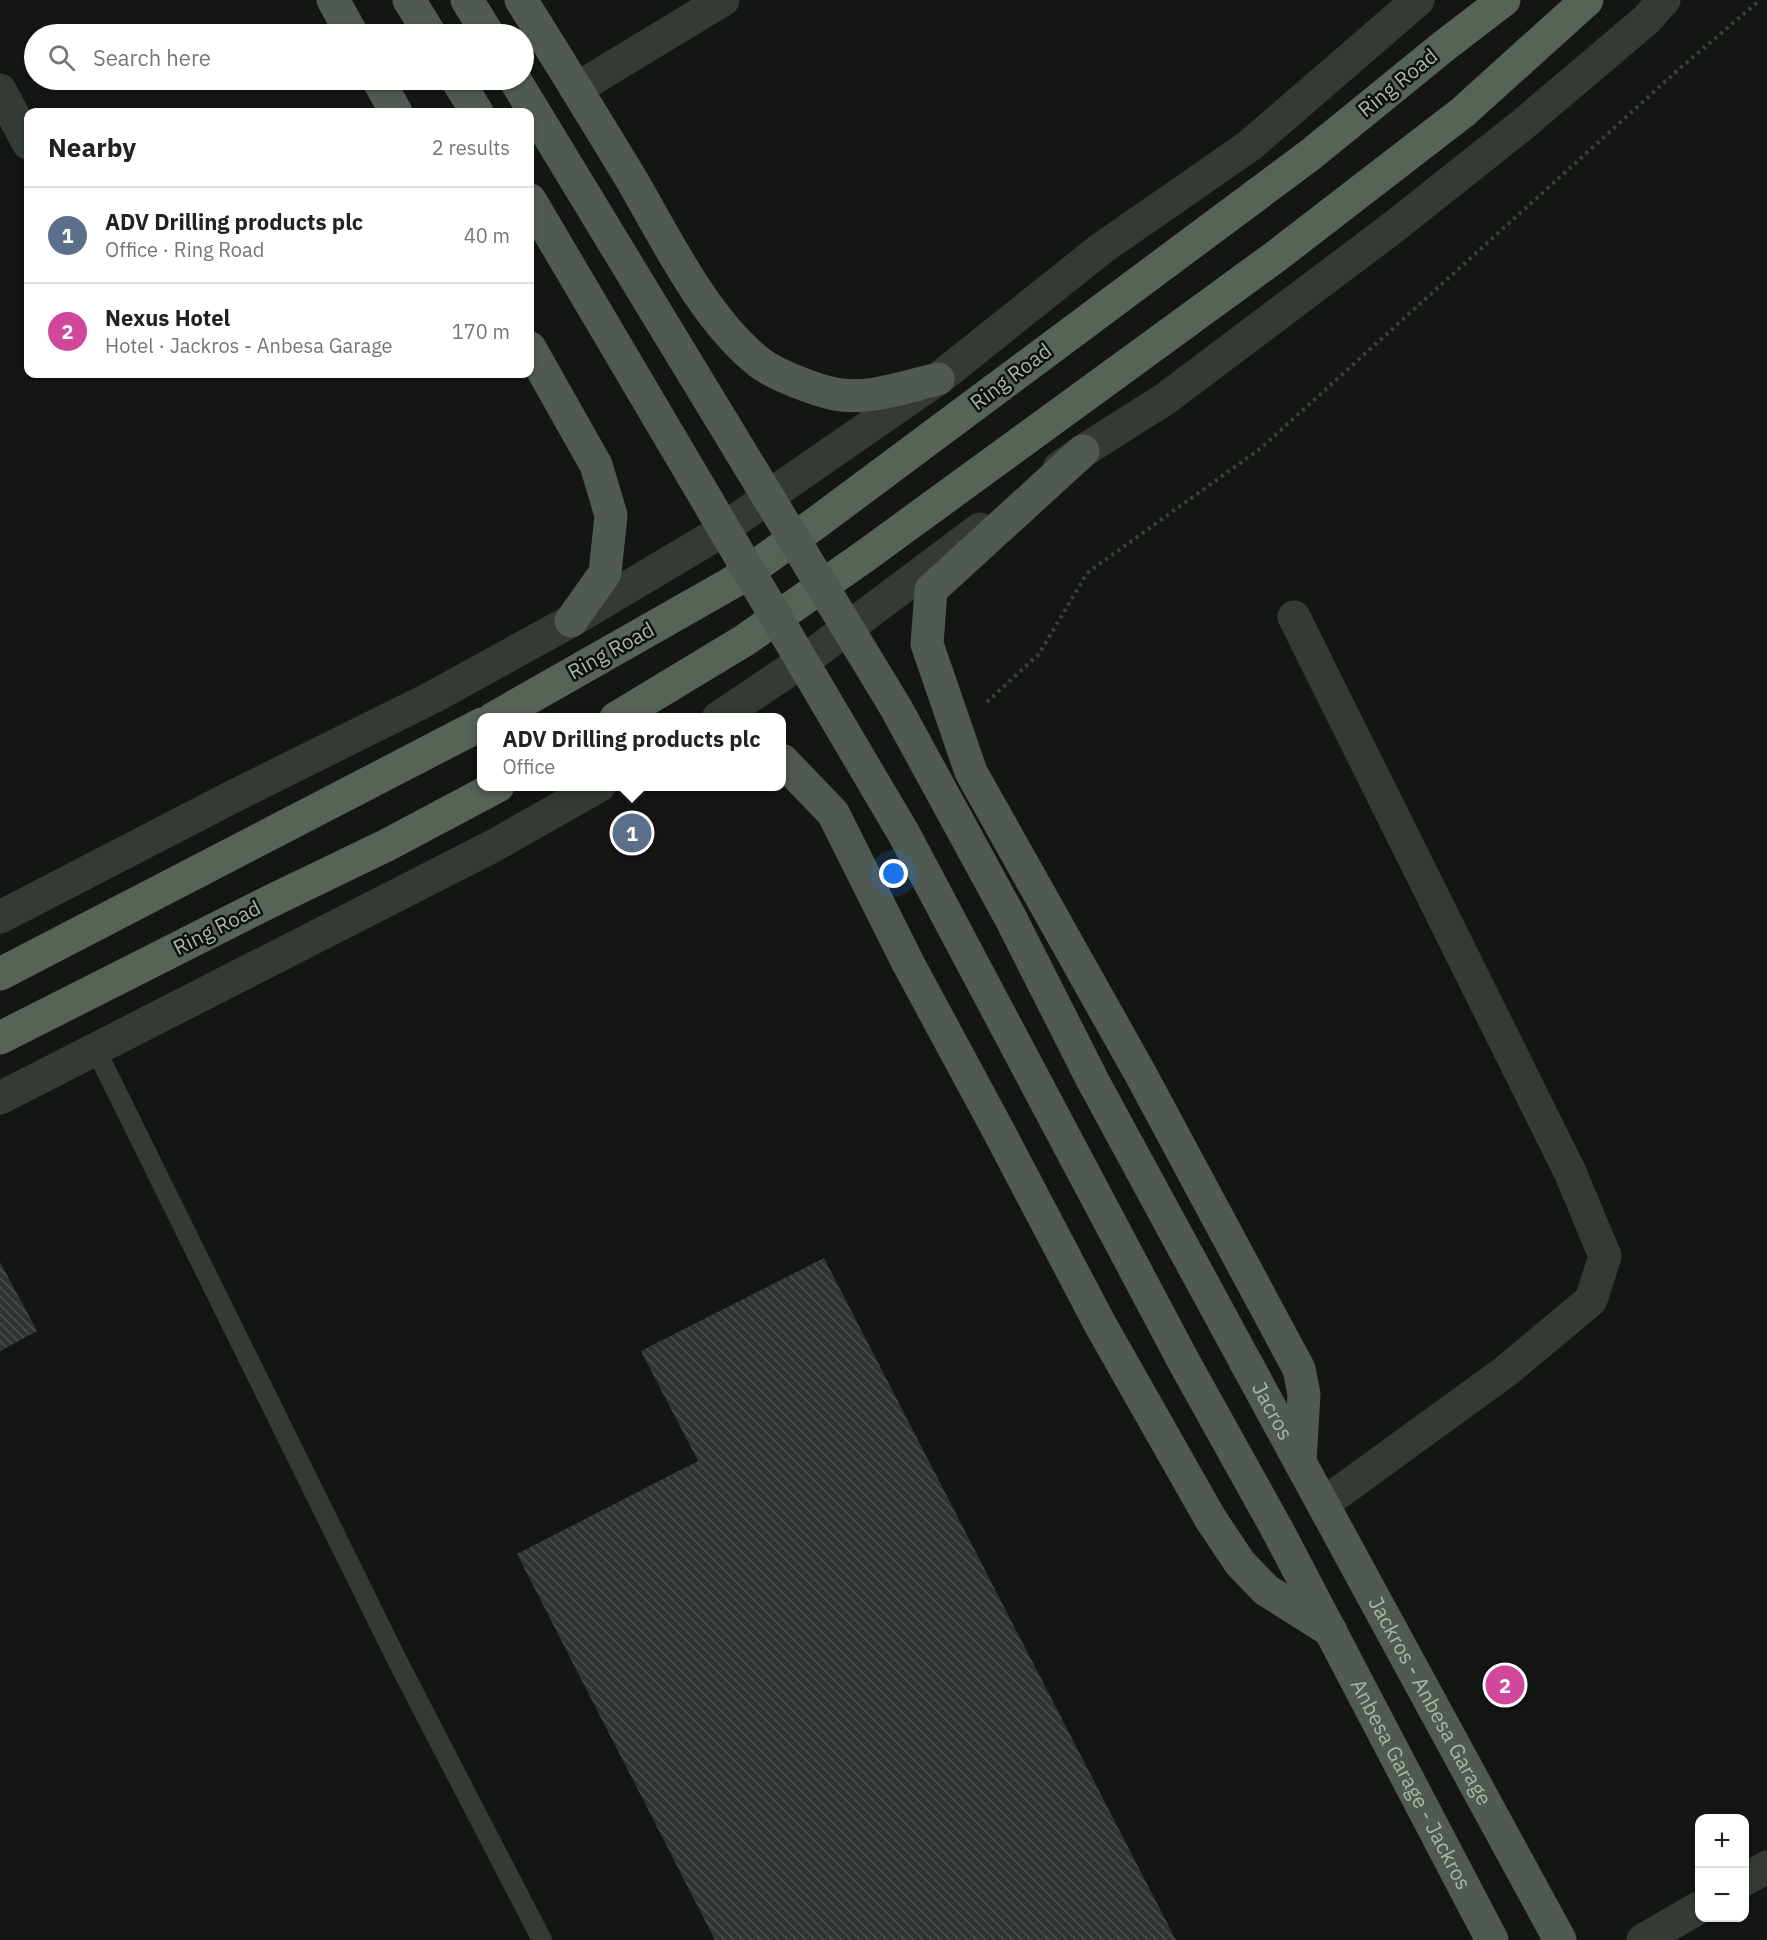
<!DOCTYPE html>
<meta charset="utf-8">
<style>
:root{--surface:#fff;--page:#f6f6f6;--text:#222;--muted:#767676;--line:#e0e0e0;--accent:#ea580c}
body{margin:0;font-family:"IBM Plex Sans",sans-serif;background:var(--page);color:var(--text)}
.controls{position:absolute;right:18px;bottom:18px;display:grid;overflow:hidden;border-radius:12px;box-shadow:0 2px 4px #0004}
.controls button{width:54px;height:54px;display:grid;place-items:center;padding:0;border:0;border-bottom:2px solid var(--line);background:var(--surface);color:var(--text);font:30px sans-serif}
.you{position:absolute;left:894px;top:874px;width:21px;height:21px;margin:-15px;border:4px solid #fff;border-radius:50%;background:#1a73e8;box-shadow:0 0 0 9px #1a73e833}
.badge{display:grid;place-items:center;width:39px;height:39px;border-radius:50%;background:var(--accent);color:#fff;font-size:20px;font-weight:700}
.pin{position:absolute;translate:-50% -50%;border:3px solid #fff;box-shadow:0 2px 6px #0006}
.popup{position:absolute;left:477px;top:713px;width:309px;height:78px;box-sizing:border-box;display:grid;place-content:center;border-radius:12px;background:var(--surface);filter:drop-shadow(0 2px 4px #0005);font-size:20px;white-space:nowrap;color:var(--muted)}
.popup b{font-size:22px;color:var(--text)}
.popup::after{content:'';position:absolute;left:50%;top:100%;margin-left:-12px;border:12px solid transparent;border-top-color:var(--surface)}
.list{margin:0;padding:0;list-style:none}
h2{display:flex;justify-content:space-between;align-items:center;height:78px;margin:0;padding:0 24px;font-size:26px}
h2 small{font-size:20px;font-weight:400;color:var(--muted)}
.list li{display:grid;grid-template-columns:39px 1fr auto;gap:18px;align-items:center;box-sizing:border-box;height:96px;padding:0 24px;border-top:2px solid var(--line)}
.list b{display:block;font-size:22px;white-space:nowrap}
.list p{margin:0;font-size:20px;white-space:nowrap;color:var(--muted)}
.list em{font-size:20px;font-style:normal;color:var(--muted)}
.icon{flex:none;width:33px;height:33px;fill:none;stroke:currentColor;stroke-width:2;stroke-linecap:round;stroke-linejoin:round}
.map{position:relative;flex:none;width:1767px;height:1940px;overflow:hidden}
.search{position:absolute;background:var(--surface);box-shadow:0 2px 4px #0004;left:24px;top:24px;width:510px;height:66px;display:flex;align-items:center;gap:15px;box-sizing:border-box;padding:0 21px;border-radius:33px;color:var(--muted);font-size:22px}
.panel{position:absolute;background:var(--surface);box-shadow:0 2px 4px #0004;left:24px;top:108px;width:510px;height:270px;border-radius:12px}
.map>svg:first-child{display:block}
.building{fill:url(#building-back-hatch)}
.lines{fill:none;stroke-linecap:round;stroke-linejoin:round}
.path{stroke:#3b423a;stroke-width:4;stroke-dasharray:3 4.5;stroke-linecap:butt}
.service{stroke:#343b35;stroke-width:20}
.minor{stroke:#343b35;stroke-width:33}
.tertiary{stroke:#343b35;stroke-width:33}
.primary{stroke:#505a51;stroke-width:33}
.trunk{stroke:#586358;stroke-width:33}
.primary-bridge{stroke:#505a51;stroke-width:33}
.labels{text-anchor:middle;stroke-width:5;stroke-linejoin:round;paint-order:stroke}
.street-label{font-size:21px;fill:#a5b7a5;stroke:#0f110f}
</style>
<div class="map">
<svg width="1767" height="1940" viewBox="0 0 1767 1940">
<defs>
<pattern id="building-back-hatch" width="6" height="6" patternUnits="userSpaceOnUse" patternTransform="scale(1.5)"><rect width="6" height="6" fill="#313531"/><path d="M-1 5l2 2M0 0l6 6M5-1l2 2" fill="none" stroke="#4c504c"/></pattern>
</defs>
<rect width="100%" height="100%" fill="#141614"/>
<g class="building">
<polygon points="824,1258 1176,1940 715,1940 517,1554 698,1461 641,1351"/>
<polygon points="0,1262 37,1331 0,1351"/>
</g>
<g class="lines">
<polyline class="path" points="987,702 1039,654 1087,573 1261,448 1678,70 1760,0"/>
<polyline class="service" points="96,1050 398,1662 542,1940"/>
<g class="minor">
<polyline points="576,89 723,0"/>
<polyline points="0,90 28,143"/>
<polyline points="1294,617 1570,1172 1605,1256 1591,1300 1506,1371 1323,1504"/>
<polyline points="1744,1880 1767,1867"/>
<polyline points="1643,1940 1700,1907"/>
</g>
<g class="tertiary">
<polyline points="1059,468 1083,451 1165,399 1391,229 1521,126 1646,20 1664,0"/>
<polyline points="718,718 816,652 980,529"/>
<polyline points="0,917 232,797 433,697 571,621 717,534 789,482 938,379 1102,248 1249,146 1418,0"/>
<polyline points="0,1098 493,846 599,786"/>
</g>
<g class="primary">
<polyline points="333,0 352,34"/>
<polyline points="409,0 430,34"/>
<polyline points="467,0 488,34"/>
<path d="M521 0C559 60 596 121 633 182 667 241 706 321 760 363 776 375 815 390 835 394 867 401 907 386 938 379"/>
<polyline points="378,80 396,112"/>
<polyline points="457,80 477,112"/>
<polyline points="515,80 739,449"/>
<polyline points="530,348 596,465 611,515 605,573 571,621"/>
<polyline points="1083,451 931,590 927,644 971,772 1140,1073 1299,1369 1304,1394 1300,1462"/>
<polyline points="782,760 833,813 908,963 997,1128 1100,1324 1210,1518 1240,1563 1266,1590 1331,1631"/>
<path id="s1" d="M1245 1361 1560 1940"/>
<path id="s2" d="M1278 1531 1492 1940"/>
</g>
<g class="trunk">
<polyline points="494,718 733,582 816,523 1310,155 1444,46 1504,0"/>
<polyline points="616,718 745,640 865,556 1275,257 1463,112 1587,0"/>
<polyline points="0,974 482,724"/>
<polyline points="0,1038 271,901 387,845 498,786"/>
</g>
<g class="primary-bridge">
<polyline points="530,200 904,834 1184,1362 1278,1531"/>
<polyline points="739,449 896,708 1010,917 1093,1081 1245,1361"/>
</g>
</g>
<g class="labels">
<g class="street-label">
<text transform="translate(1398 83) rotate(-39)" y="7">Ring Road</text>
<text transform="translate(1011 377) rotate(-37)" y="7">Ring Road</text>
<text transform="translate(611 651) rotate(-29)" y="7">Ring Road</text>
<text transform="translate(217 928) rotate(-27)" y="7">Ring Road</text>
<text dy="7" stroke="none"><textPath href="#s1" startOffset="57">Jacros</textPath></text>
<text dy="7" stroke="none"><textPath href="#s1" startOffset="387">Jackros - Anbesa Garage</textPath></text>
<text dy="7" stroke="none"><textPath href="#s2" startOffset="286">Anbesa Garage - Jackros</textPath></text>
</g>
</g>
</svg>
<div class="controls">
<button>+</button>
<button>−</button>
</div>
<div class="you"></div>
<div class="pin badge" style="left:632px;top:833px;background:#5c6f8a">1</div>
<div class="popup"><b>ADV Drilling products plc</b>Office</div>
<div class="pin badge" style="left:1505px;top:1685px;background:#d1479c">2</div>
<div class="search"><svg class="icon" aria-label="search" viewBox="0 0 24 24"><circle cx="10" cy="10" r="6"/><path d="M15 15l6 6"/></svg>Search here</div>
<section class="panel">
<h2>Nearby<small>2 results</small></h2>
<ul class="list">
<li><span class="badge" style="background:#5c6f8a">1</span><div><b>ADV Drilling products plc</b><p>Office · Ring Road</p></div><em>40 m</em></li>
<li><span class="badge" style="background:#d1479c">2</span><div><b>Nexus Hotel</b><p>Hotel · Jackros - Anbesa Garage</p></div><em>170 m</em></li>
</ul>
</section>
</div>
